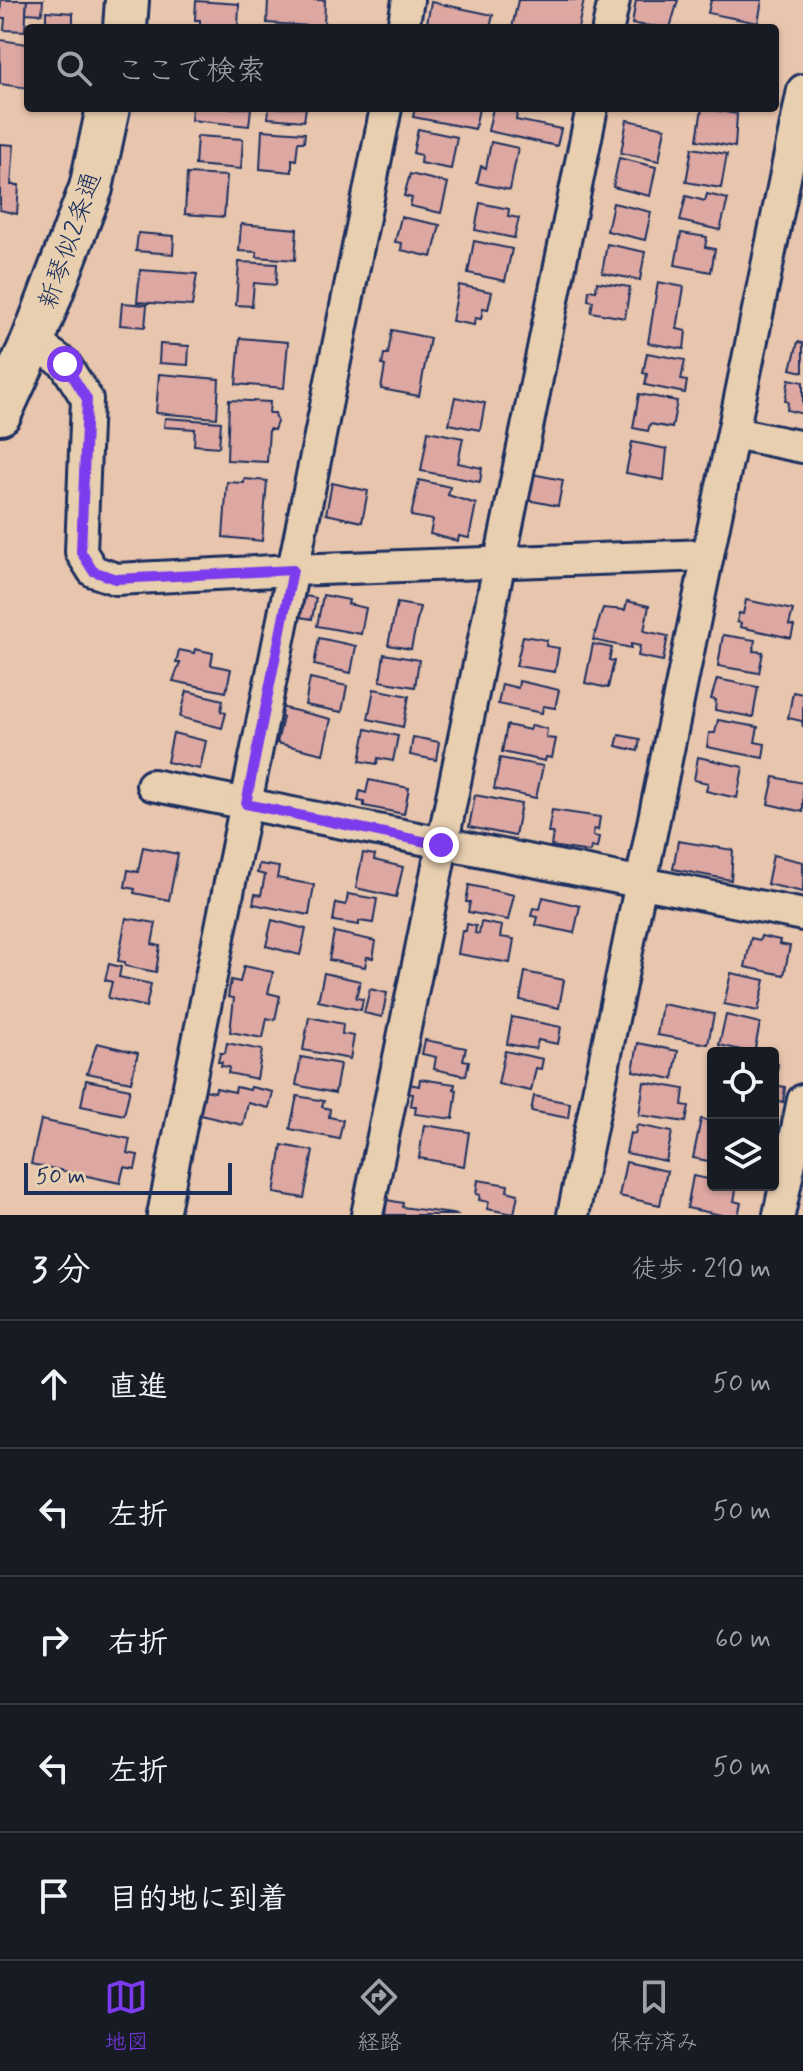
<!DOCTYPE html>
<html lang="ja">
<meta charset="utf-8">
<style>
:root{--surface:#171b24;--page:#20242c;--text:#f1f3f6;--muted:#9ea1a6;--line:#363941;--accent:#7c3aed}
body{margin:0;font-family:Mynerve,"Klee One",sans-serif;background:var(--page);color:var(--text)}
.controls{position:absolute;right:24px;bottom:24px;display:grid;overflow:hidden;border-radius:8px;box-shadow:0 2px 6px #0004}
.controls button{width:72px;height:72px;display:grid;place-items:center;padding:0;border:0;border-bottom:2px solid var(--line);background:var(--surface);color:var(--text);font:40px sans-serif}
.scale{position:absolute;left:24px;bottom:20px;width:208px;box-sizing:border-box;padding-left:8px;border:4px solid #1b2f5e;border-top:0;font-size:22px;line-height:28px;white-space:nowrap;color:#1b2f5e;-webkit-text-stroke:6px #e8cfb0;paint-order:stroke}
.stop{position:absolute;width:24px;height:24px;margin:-18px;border:6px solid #7c3aed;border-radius:50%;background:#fff}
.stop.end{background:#7c3aed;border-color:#fff;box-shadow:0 2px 8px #0008}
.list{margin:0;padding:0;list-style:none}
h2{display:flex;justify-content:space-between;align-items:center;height:104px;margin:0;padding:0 32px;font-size:34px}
h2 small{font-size:26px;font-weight:400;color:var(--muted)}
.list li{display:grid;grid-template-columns:52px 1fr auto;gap:24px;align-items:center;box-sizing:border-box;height:128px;padding:0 32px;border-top:2px solid var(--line)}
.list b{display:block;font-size:30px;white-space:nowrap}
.list em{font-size:26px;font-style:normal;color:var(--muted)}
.icon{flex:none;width:44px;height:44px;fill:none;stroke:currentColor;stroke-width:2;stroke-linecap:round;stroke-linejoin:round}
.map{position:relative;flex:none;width:803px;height:1215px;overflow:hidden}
.search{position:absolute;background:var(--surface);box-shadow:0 2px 6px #0004;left:24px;right:24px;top:24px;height:88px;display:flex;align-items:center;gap:20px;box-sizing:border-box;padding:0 28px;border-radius:8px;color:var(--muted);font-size:30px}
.sheet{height:744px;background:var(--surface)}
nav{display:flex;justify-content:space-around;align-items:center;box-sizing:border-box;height:112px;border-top:2px solid var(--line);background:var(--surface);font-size:22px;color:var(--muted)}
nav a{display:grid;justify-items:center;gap:4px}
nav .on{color:var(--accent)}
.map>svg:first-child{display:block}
.building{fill:#dda7a2;stroke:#1b2f5e;stroke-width:2}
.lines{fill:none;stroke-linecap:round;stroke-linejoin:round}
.street-casing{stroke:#1b2f5e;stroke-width:36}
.secondary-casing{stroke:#1b2f5e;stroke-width:48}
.street{stroke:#e8cfb0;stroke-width:30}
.secondary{stroke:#e8cfb0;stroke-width:42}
.route{stroke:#7c3aed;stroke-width:10}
.labels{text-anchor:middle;stroke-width:6;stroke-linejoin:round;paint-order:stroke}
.street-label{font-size:26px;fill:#1b2f5e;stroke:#e8cfb0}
</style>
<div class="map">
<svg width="803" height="1215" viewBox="0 0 803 1215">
<rect width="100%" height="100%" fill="#e8c5ad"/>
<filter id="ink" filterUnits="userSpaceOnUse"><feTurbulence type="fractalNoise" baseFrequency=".0125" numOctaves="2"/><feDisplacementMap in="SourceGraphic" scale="16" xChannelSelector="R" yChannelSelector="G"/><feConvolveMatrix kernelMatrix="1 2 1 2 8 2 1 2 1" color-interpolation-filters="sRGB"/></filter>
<g filter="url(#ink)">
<g class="building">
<polygon points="1,0 27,0 25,31 4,30 5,18 0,18"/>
<polygon points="27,0 43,0 42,14 26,13"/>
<polygon points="268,0 325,0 324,27 267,23"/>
<polygon points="518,0 584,0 578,28 512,28"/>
<polygon points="636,0 678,0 670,28 632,24"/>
<polygon points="711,0 762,0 758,23 708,13"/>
<polygon points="196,1 239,4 238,28 200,28 200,20 195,20"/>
<polygon points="431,2 493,15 490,28 426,28"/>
<polygon points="46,11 73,13 73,28 46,28"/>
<polygon points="0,33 0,40 28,44 28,88 0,84"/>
<polygon points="192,108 251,108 249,126 191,120"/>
<polygon points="269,108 306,108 304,121 268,118"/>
<polygon points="415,108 479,108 475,129 413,117"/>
<polygon points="493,108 518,108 516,120 561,129 557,146 488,131"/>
<polygon points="702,108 737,114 735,147 697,140"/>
<polygon points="627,120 665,128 659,161 621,153"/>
<polygon points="418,129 457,137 451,169 420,163 421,155 413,153"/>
<polygon points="262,130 305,133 304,142 298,142 296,160 292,159 292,172 260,169"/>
<polygon points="197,136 243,139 241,169 195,165"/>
<polygon points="491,142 518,148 510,190 477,183 481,166 486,168"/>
<polygon points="0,144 14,145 11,185 19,185 17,214 0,210"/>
<polygon points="692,148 727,154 721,188 686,182"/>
<polygon points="619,158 656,167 650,196 613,187"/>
<polygon points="187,174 227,176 224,217 185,214"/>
<polygon points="410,174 448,183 441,213 410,206 412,198 404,196"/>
<polygon points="707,194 728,199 720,230 680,221 686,196 705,201"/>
<polygon points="480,203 509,209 508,216 519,218 514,238 475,230"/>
<polygon points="613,203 651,212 645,240 607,231"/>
<polygon points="401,217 440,225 432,257 401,250 402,243 395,242"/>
<polygon points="241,224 297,229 295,260 257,257 257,252 239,251"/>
<polygon points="138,233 174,236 173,254 136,251"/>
<polygon points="681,233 707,237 705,247 715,249 711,272 675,265"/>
<polygon points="474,241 512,249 505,281 468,273"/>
<polygon points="607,244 645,252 640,280 602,273"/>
<polygon points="239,262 277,264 276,285 254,283 252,306 236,305"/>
<polygon points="140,270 197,274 192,306 137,302"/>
<polygon points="597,282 630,287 625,318 591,312 593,301 588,300 589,290 596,291"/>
<polygon points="658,282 684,287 677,329 686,331 684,349 648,343"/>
<polygon points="459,285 492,292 488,309 483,308 481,319 475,318 474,325 452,321"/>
<polygon points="122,303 147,305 145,327 120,325"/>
<polygon points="392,330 430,338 419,396 381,389 385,366 382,365 384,354 388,354"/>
<polygon points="240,338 288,342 284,388 236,384"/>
<polygon points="798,342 803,343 803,372 791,369"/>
<polygon points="160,344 189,346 188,365 159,363"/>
<polygon points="647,353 685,360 681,380 687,381 685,393 645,385 647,374 643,373"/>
<polygon points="159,374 219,379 217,418 156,413"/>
<polygon points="789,379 803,382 803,414 787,410 788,402 785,401"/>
<polygon points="639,394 677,401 672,428 650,424 648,431 633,428"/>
<polygon points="455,397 485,403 480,430 449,424"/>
<polygon points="229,400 270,402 269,413 275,413 277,422 274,430 269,429 267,462 227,460"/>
<polygon points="165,418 221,422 219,447 194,445 195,429 164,427"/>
<polygon points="428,431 463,438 458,463 482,468 480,482 421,471"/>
<polygon points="632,442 667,449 664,480 626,473"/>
<polygon points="532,474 563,480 558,506 527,500"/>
<polygon points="244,479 267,481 262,541 223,537 227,482 244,483"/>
<polygon points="419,480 450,487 448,495 476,504 469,538 459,536 458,541 430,534 433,520 411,516"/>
<polygon points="332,483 368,491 362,522 326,514"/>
<polygon points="323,595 349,600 348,604 366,608 361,634 317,626"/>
<polygon points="305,596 316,598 312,619 300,617"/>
<polygon points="746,600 793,610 789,625 794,626 791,638 740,627 741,623 737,622 739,613 743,614"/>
<polygon points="627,601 649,606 644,631 668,636 663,661 638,656 640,646 631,644 631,648 593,640 603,608 625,610"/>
<polygon points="397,603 420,607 411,649 388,645"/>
<polygon points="723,635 755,640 753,651 763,652 759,673 718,666"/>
<polygon points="523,636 547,640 546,646 559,648 555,672 516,666"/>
<polygon points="319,638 356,646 351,673 314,665"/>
<polygon points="593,644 612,648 609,660 614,661 608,688 585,683"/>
<polygon points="195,649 213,653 211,665 231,669 226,692 173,681 180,663 176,663 179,650 194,653"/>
<polygon points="384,654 419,660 415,687 380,681"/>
<polygon points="310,678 347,686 342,712 305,705"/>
<polygon points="717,679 758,687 753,717 715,710 716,700 711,699"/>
<polygon points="519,681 559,690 555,708 543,706 542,713 498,704 502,684 518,688"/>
<polygon points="374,689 409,696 403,727 368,719"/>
<polygon points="187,691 223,700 221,711 226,713 222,728 180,717"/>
<polygon points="793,692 803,694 803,727 802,721 788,718"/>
<polygon points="280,707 331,719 323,754 277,743 283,717 278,716"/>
<polygon points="718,720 758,727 755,742 765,744 763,758 707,747 709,733 715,733"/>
<polygon points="507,725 530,730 532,725 547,729 546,738 556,739 552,758 546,757 545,761 502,752"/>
<polygon points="366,729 398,736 393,761 378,758 377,764 360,761"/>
<polygon points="173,733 206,741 200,769 167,762"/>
<polygon points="619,735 640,739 638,751 616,746"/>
<polygon points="413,737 439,742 436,760 410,755"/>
<polygon points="698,757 743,767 737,798 706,791 708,783 694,780"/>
<polygon points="500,758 543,766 536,798 494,789"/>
<polygon points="774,777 803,783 803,812 768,804"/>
<polygon points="369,780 409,788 404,814 364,806 364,802 358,801 360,791 366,793"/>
<polygon points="475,795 521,804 515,836 469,827"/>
<polygon points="552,810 600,817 598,830 594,829 593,836 599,837 597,848 591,847 590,852 551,846 553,833 548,833"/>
<polygon points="678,841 733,850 731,880 673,869"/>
<polygon points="143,847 178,854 169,900 134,893 135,889 125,887 128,870 138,872"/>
<polygon points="363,853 375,855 374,860 403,867 396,897 356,888"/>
<polygon points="773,855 803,862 803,892 767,884"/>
<polygon points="259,864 279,867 277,878 314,885 309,915 253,904 255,894 261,895 265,875 257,873"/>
<polygon points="469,885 514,895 508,920 468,912 470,902 466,902"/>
<polygon points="348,894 377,899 373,923 359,921 359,925 333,921 336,903 346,905"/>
<polygon points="543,897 580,906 574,933 536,925 538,917 531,916 533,908 540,909"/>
<polygon points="126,918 156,923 152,944 160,946 156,972 125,966 125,962 118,961"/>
<polygon points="272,920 306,929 300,955 266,946"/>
<polygon points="481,922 502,926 500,937 514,939 510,963 458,954 462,931 466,931 467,924 476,926 475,933 479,934"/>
<polygon points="334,932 376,941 373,958 367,957 365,967 329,960"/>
<polygon points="761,936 780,940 779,944 790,946 784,975 745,967 751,938 760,940"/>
<polygon points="109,964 121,967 119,977 151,984 146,1007 108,998 112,982 105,980"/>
<polygon points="244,966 273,972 268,993 280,996 275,1020 267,1018 263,1038 230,1032 234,998 228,997 231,980 240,982"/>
<polygon points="525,972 564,980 559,1008 520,1000"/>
<polygon points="324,973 360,981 356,998 363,999 361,1010 318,1001"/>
<polygon points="731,973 765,980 758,1011 724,1004"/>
<polygon points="370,989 387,993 382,1017 364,1013"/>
<polygon points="662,1004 714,1014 708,1044 657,1035"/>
<polygon points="726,1015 760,1023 754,1053 719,1045"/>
<polygon points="309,1017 343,1024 342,1034 354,1036 350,1059 303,1050"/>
<polygon points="512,1017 561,1027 558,1044 538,1040 536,1049 507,1044"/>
<polygon points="425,1040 466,1048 463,1060 469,1061 466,1076 434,1069 436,1057 422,1054"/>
<polygon points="97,1043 138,1053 131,1082 87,1073"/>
<polygon points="227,1043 262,1050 257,1079 228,1073 229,1067 221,1066 222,1062 218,1062 220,1053 225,1053"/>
<polygon points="638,1043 678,1051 673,1079 633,1071"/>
<polygon points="505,1051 543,1059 541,1069 536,1068 531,1091 498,1084"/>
<polygon points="301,1057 340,1064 335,1093 296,1085"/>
<polygon points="773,1063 778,1064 775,1085 785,1087 783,1102 773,1100"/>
<polygon points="420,1079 455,1084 454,1089 457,1090 453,1119 415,1114 416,1106 411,1106 413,1094 407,1093 409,1084 419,1086"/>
<polygon points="86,1080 130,1089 124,1115 81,1106"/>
<polygon points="644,1082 684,1089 682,1105 689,1106 686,1122 639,1115"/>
<polygon points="236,1087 250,1090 251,1087 273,1092 269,1108 248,1103 243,1125 200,1115 205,1090 215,1092 216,1088 235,1092"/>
<polygon points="297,1096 324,1101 322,1107 330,1109 329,1117 343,1120 339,1139 290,1129"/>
<polygon points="534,1096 570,1103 568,1118 531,1111"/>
<polygon points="701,1119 713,1121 713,1162 693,1158"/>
<polygon points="41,1120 130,1139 127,1153 138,1155 135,1169 124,1167 120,1183 31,1164"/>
<polygon points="424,1125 469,1132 464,1166 419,1158"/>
<polygon points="637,1125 672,1132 666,1161 626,1153 630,1133 635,1134"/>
<polygon points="282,1145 313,1151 304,1198 274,1193"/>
<polygon points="626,1162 667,1171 660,1205 619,1196"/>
<polygon points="693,1176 713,1180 713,1185 737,1185 734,1201 741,1203 738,1215 721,1215 687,1208"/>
<polygon points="478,1180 508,1185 507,1191 518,1194 514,1214 487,1209 489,1202 479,1200 480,1195 476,1194"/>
<polygon points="387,1200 403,1203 402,1207 459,1215 385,1215"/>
</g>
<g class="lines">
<defs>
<g id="street">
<polyline points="403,28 408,0"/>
<polyline points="608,28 614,0"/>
<polyline points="33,341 65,364 87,399 81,552 93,571 116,579 293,570 708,555"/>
<polyline points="734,433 803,447"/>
<polyline points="152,785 803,915"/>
<polyline points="163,1215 386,108"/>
<polyline points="367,1215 592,108"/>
<polyline points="573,1215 803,90"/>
<polyline points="779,1215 803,1100"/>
</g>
<g id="secondary">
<polyline points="125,28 127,0"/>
<polyline points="0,413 33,341 91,188 108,108"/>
</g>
</defs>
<use href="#street" class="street-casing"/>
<use href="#secondary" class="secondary-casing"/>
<use href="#street" class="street"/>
<use href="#secondary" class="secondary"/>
</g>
</g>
<g class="lines" filter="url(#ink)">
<polyline class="route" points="65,364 87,399 81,552 93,571 116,579 293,570 246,804 441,845"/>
</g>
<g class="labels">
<g class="street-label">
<text transform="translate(69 240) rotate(-71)" y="9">新琴似2条通</text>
</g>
</g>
</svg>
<div class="controls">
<button><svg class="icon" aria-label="locate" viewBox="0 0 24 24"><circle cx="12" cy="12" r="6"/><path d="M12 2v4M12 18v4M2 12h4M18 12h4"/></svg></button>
<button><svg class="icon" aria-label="layers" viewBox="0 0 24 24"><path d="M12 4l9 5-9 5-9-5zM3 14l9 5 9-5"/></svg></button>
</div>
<div class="scale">50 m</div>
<div class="stop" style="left:65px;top:364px"></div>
<div class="stop end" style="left:441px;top:845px"></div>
<div class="search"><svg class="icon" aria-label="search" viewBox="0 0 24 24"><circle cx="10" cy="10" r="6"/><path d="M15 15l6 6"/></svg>ここで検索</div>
</div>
<section class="sheet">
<h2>3 分<small>徒歩 · 210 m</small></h2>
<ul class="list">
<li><svg class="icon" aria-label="ahead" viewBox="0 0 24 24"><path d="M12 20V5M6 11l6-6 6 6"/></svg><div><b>直進</b></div><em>50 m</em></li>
<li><svg class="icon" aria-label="left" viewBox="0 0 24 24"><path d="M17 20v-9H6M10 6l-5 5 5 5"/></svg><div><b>左折</b></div><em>50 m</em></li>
<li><svg class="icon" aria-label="right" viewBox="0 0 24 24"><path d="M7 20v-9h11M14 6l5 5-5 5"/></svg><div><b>右折</b></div><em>60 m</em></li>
<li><svg class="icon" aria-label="left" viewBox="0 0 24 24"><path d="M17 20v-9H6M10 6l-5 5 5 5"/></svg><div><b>左折</b></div><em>50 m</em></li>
<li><svg class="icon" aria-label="arrive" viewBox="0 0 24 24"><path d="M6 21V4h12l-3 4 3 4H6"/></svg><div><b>目的地に到着</b></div></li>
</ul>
</section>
<nav>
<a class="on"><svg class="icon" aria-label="map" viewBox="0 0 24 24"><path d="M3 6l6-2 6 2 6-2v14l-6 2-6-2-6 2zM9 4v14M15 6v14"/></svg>地図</a>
<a><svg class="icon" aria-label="directions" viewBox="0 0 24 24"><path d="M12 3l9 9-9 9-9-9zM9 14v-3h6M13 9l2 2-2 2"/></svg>経路</a>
<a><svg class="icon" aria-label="saved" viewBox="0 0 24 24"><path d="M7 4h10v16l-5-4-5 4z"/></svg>保存済み</a>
</nav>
